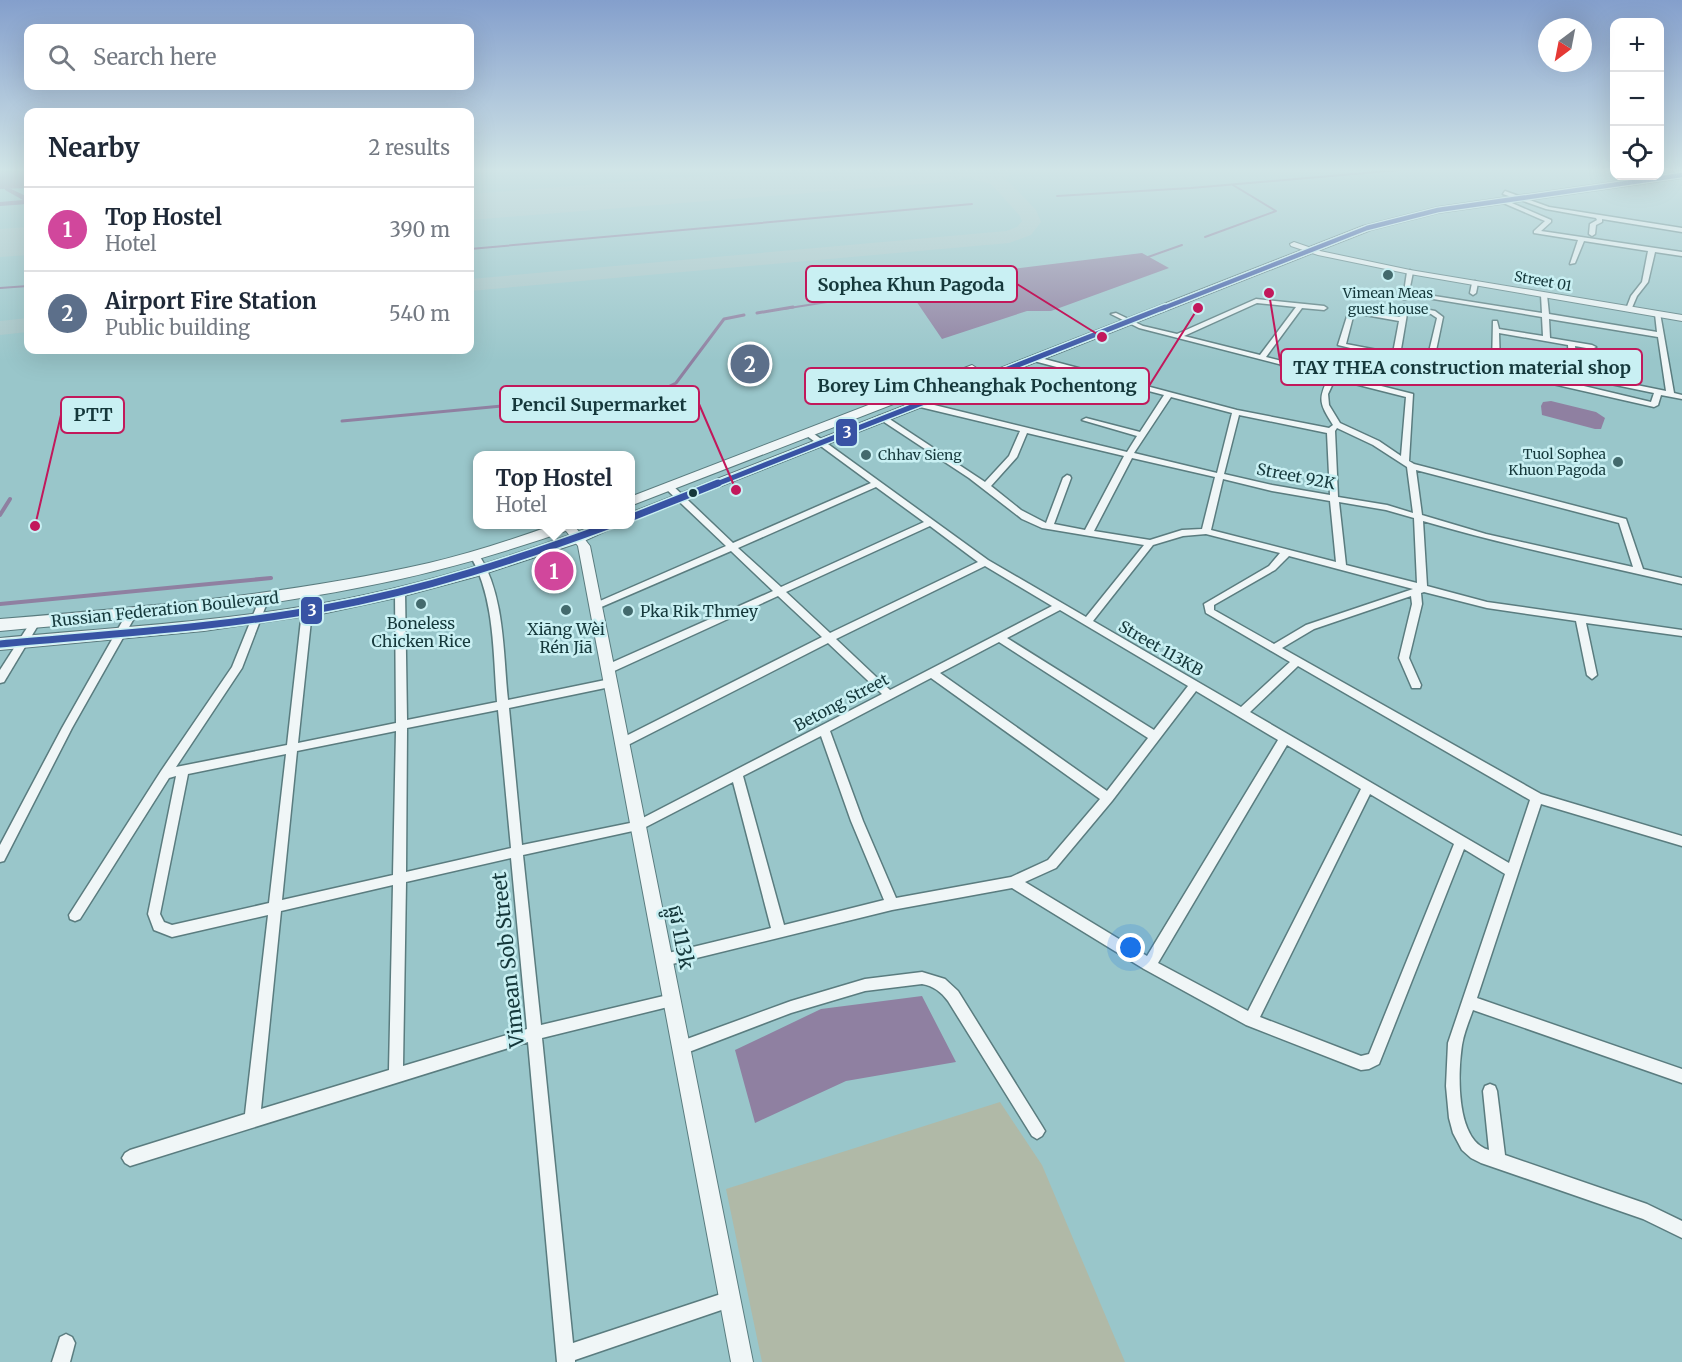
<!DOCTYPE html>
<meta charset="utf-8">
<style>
:root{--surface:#fff;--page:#f6f6f7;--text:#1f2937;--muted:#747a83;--line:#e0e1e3;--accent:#436a6d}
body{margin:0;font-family:Merriweather,"Noto Sans Khmer",serif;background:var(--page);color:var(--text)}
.controls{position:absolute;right:18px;top:18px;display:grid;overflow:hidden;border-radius:12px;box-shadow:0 6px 24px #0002}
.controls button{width:54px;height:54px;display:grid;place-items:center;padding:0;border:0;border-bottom:2px solid var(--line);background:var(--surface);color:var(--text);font:30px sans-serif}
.compass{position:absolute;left:1538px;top:18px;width:54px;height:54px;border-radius:50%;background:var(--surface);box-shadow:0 6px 24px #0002;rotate:212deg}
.you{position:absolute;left:1131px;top:948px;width:21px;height:21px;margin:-15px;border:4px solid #fff;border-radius:50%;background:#1a73e8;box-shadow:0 0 0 9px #1a73e833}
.badge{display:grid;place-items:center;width:39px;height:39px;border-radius:50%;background:var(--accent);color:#fff;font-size:20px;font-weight:700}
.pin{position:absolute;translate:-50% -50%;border:3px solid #fff;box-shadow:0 2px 6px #0006}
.popup{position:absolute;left:473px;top:451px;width:162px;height:78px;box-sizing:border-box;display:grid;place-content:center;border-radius:12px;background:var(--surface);filter:drop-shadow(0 2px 4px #0005);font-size:20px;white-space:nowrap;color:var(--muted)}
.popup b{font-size:22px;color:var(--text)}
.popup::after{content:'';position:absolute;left:50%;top:100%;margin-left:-12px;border:12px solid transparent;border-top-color:var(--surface)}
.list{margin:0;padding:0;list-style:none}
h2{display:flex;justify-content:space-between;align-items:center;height:78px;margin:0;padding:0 24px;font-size:26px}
h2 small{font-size:20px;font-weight:400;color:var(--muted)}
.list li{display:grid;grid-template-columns:39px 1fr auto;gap:18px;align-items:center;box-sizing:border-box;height:84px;padding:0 24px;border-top:2px solid var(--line)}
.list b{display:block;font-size:22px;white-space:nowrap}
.list p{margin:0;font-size:20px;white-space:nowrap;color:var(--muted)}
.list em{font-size:20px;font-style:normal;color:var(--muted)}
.icon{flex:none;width:33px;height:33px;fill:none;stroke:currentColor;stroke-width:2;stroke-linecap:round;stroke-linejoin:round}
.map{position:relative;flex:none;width:1682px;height:1362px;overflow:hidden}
.search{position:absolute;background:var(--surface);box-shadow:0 6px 24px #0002;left:24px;top:24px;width:450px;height:66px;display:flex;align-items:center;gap:15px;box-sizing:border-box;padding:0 21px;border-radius:12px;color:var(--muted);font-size:22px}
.panel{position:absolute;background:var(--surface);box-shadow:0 6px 24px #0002;left:24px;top:108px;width:450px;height:246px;border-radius:12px}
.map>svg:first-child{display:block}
.green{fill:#b0b9a7}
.water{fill:#8f80a1}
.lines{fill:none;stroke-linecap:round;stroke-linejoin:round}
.stream-far2{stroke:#8f80a1;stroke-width:2}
.stream-far1{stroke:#8f80a1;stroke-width:3}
.stream{stroke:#8f80a1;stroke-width:4}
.canal{fill:#8f80a1;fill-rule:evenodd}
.taxiway{fill:#a8c6c8;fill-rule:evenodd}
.runway{fill:#a8c6c8;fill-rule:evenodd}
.minor-casing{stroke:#5a7c7f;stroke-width:3}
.tertiary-casing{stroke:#5a7c7f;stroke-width:2}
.trunk-casing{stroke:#5a7c7f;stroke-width:2}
.minor{fill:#f0f6f7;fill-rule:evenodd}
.tertiary{fill:#f0f6f7;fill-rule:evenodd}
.trunk{fill:#f0f6f7;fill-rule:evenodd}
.bus-1-far2-casing{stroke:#c9f0f3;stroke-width:7}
.bus-1-far1-casing{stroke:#c9f0f3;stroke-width:8}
.bus-1-casing{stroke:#c9f0f3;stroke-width:10}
.bus-1-far2{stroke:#3853a4;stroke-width:4.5}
.bus-1-far1{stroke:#3853a4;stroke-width:5}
.bus-1{stroke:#3853a4;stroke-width:7}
.poi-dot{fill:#436a6d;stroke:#c9f0f3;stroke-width:2}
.bus-dot{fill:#15383b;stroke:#c9f0f3;stroke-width:2}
.labels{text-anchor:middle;stroke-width:5;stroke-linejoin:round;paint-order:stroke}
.far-street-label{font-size:14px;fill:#15383b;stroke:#c9f0f3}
.far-poi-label{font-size:14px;fill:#15383b;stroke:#c9f0f3}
.street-label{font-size:16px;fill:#15383b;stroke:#c9f0f3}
.poi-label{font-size:16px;fill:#15383b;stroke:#c9f0f3}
.near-street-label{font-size:20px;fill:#15383b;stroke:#c9f0f3}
.leader{fill:none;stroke:#c2185b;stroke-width:2}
.callout-dot{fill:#c2185b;stroke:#c9f0f3;stroke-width:2}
.callout{fill:#c9f0f3;stroke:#c2185b;stroke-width:2}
.callout-label{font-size:18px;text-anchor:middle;font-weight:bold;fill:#15383b}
.line-badge{stroke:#c9f0f3;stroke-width:2}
.badge-label{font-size:16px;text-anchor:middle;font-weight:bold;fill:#fff}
</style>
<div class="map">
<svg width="1682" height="1362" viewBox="0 0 1682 1362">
<rect width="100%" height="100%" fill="#99c6ca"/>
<polygon class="green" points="1000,1102 1042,1165 1125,1362 762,1362 726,1189"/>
<g class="water">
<polygon points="0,170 28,170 28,188 0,189"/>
<polygon points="1142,253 1169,268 1051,311 1027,311 942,339 912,295 869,298 859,293 904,285 907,282"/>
<polygon points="1551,401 1596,412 1605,418 1601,429 1595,429 1542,415 1541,406 1543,402"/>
<polygon points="922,996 956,1062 846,1081 755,1123 735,1050 821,1009"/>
</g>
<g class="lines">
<g class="stream-far2">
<polyline points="1057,196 1191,188 1400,170"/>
<polyline points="1205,237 1276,211 1233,185"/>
<polyline points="470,249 972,204"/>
<polyline points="1148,257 1182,245"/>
<polyline points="0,288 28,286"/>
<polyline points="858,297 863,296"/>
<polyline points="783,309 846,299"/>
</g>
<g class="stream-far1">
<polyline points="757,313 793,307"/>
<polyline points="342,421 660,391 676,383 724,319 744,315"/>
</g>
<g class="stream">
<polyline points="0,515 10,499"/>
<polyline points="0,604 271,578"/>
</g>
<polygon class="canal" points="5,188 9,188 28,197 28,204 0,206 0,202 23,200 5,190"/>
<g class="taxiway">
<polygon points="952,170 986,170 992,172 994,170 1013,170 1006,179 1036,210 1041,222 1031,235 1009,243 470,291 470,279 1006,231 1017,227 1022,221 1020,216 991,184 954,174"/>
<polygon points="28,318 28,332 0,335 0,321"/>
</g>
<g class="runway">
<polygon points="779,170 968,170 962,179 947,182 470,220 470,194"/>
<polygon points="28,227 28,255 0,257 0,229"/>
</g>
<defs>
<g id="minor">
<polygon points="1673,170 1682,171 1682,175 1673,171"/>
<polygon points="1505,191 1549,207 1682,228 1682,232 1602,219 1602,222 1596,225 1595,234 1592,236 1589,234 1590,224 1597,220 1596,218 1546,209 1503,194"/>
<polygon points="1501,200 1505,200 1551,220 1551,222 1541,231 1682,252 1682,256 1655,252 1648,282 1637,296 1631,310 1627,310 1626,309 1631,296 1642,282 1648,251 1584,241 1575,263 1570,264 1578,240 1534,233 1534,231 1545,221 1501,202"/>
<path d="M1410 270 1413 272 1409 292 1542 313 1541 295 1544 293 1547 295 1549 314 1657 332 1655 314 1660 313 1674 393 1682 395V399L1661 395 1658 405 1654 407 1496 371 1492 367 1493 321H1497L1499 329 1543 336 1542 317 1409 295 1407 299H1403L1407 272ZM1549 319 1658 337 1666 391 1548 367 1544 369 1548 371 1654 393 1651 402 1500 366 1499 333 1568 345 1569 363 1573 365 1577 363 1575 346 1592 349 1596 347 1592 345 1550 338Z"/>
<polygon points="1475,281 1478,283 1476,293 1473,295 1470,293 1472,283"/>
<path d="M1256 299 1324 306 1327 308 1324 310 1302 308 1266 357 1413 394 1409 461 1414 464 1626 519 1643 569 1682 578V584C1596 564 1508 546 1423 521L1427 586 1487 602 1682 630V636L1586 623 1597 675 1592 679 1587 675 1576 621 1487 608 1424 592 1421 593 1422 604 1409 658 1421 685 1420 688H1412L1399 658 1412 604 1411 596 1314 629 1282 648 1541 794 1682 836V846L1541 804 1477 998 1682 1069V1083L1473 1010C1469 1021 1464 1033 1462 1045 1458 1072 1455 1141 1489 1150L1483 1091 1485 1086 1490 1084 1495 1086 1497 1091 1505 1155 1647 1204 1682 1221V1238L1643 1219 1481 1163 1471 1158 1462 1150 1453 1133 1449 1118 1446 1086 1448 1043 1505 874 1464 849 1379 1064 1369 1069 1361 1070 1246 1025 1144 969 1012 888 892 910 664 966 659 964 657 960 659 956 664 954 771 928 733 782 642 829 523 855 541 1025 672 994 677 995 679 1000 677 1005 672 1006 542 1038 573 1343 730 1291 736 1293 738 1299 736 1305 575 1360V1362H557L528 1042 130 1166 125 1163 122 1158 125 1153 130 1150 245 1114 268 915 172 937 154 930 148 914 176 776 169 778 80 919 75 921 70 919 69 915 161 771 232 667 260 598H266L268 600 242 668 176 767 287 745 302 611 307 608 312 611 298 743 396 723 395 592 400 589 405 592 407 720 497 702C493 655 495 599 471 557L476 554 479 555C505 596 503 653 508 700L610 679 615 683 610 687 509 708 522 845 635 822 882 694 828 643 626 746H618L616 743 618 740 822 637 778 596 612 672H604L603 669 604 666 773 591 731 551 599 608H593L591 606 593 604 726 546 666 489V485H672L733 543 871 483 803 433 804 431H810L988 560 1086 617 1144 545 1042 528 1022 519 969 478 878 418 879 416H885L985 482 1009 456 1020 431 920 407 903 397V393H909L926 403 1127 452 1137 436 1082 420 1086 418 1140 432 1164 395 1030 360 1029 358 1033 356 1237 410 1329 428 1333 425C1320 404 1317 400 1329 377L1139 328 1111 314 1116 313 1143 326 1177 334ZM1257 303 1296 307 1260 355 1184 336ZM1335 379 1406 397 1401 456 1379 441 1340 423 1329 405 1328 394ZM1171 397 1232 413 1217 473 1134 453ZM1239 415 1327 433 1330 495 1272 485 1224 474ZM1337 428 1373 445 1407 467 1413 513 1387 505 1338 497 1335 431ZM1027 433 1124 456 1085 530 1054 524 1071 478 1070 476 1067 475 1063 478 1046 523 1021 510 991 486 1017 457ZM1132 458 1215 477 1202 529 1182 530 1150 540 1094 531ZM1416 470 1619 523 1633 567 1486 534 1422 515ZM1223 479 1272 491 1330 501 1336 562 1211 530ZM876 487 924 522 781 587 738 548ZM1339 502 1386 510 1414 518 1417 583 1346 565ZM930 526 978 562 830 633 786 592ZM1206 534 1280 553 1269 566 1204 604 1206 613 1290 662 1241 707 1093 621 1153 545 1183 536ZM1289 556 1413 589 1306 625 1274 644 1214 610V605L1275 570ZM985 566 1052 606 890 690 836 639ZM1060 610 1188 686 1154 730 1007 638ZM999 642 1148 738 1107 791 940 673ZM1298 666 1530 800 1509 863 1250 712ZM931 678 1100 799 1048 860 1011 877 896 898 863 821 830 731ZM1196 691 1278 740 1147 956 1025 882 1056 868 1112 801ZM498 710 511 848 406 872 407 728ZM396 731 393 875 282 900 297 751ZM821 736 851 821 884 900 784 925 743 776ZM1287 745 1361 789 1248 1011 1158 963ZM286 754 269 903 172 925 164 922 160 914 188 774ZM1370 794 1454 844 1369 1054 1361 1056 1260 1017ZM511 858 527 1029 403 1066 406 882ZM393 885 389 1070 261 1109 281 911Z"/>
<path d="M1404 305 1435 311 1443 317 1433 365 1396 359 1338 345 1349 310 1400 317 1402 313 1404 312 1407 314 1400 355 1427 360 1437 318 1431 314 1402 308 1401 307ZM1354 313 1399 321 1393 353 1346 344Z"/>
<polygon points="132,610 137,613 72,728 4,861 0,862 0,845 62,728 127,613"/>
<polygon points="35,619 40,622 4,682 0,683 0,670 32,620"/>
<path d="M922 972 945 979 958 991 1042 1126 1045 1131 1042 1136 1037 1139 1032 1136 948 1001C941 992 934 986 922 984L865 991 791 1013 681 1055 676 1053 674 1048 676 1043 791 1001 865 979Z"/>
<polygon points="66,1334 72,1337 75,1343 70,1362 52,1362 60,1337"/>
</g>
<g id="tertiary">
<polygon points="1294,242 1320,251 1410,270 1682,315 1682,321 1410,274 1318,255 1291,246 1290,244"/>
<polygon points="563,524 573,524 590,546 753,1362 731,1362 578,546 562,526"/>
</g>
<g id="trunk">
<polygon points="1682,172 1682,178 1438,213 1371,230 630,522 630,513 1363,226 1438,207"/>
<polygon points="972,365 978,369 976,372 630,506 630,497"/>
<path d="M556 524H579L577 527C507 552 436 573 362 587 243 611 121 620 0 631V619C144 607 288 595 429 563 472 553 514 539 556 524Z"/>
<path d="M599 524H621L584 541 478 576 400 597 326 613 204 631 0 650V638C108 628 217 622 324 603 418 586 510 558 599 524Z"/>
</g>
</defs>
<use href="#minor" class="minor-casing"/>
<use href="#tertiary" class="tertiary-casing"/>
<use href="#trunk" class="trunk-casing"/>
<use href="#minor" class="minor"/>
<use href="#tertiary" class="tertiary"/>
<use href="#trunk" class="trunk"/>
<defs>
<polyline id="bus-1-far2" points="1161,309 1367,228 1438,210 1682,175"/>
<polyline id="bus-1-far1" points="714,485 1165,307"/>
<g id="bus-1">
<polyline points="630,518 718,483"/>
<path d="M0 644C109 634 218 628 325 608 424 590 519 559 613 524"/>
</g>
</defs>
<use href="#bus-1-far2" class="bus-1-far2-casing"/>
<use href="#bus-1-far1" class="bus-1-far1-casing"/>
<use href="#bus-1" class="bus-1-casing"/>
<use href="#bus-1-far2" class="bus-1-far2"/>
<use href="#bus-1-far1" class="bus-1-far1"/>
<use href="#bus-1" class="bus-1"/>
</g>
<linearGradient id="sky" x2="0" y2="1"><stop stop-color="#849fcc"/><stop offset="0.47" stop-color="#d1e5e7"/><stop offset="1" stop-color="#d1e5e7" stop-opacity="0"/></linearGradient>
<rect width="1682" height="361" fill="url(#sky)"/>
<g class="poi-dot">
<circle cx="1388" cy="275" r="6"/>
<circle cx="866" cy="455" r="6"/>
<circle cx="1618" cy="462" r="6"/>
<circle cx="421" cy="604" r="6"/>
<circle cx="566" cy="610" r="6"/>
<circle cx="628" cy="611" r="6"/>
</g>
<circle class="bus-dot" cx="693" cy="493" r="5"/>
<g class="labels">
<g class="far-street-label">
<text transform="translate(1543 281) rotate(10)" y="5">Street 01</text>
</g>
<g class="far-poi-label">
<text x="1388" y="298">Vimean Meas<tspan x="1388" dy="16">guest house</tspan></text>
<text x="1606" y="459" text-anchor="end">Tuol Sophea<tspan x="1606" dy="16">Khuon Pagoda</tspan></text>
<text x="878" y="460" text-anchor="start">Chhav Sieng</text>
</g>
<g class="street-label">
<text transform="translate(1296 476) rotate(11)" y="6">Street 92K</text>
<text transform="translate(165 609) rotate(-6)" y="6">Russian Federation Boulevard</text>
<text transform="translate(1161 648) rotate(30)" y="6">Street 113KB</text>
<text transform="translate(841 702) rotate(-28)" y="6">Betong Street</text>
</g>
<g class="poi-label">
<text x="640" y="617" text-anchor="start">Pka Rik Thmey</text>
<text x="421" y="629">Boneless<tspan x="421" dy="18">Chicken Rice</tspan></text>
<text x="566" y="635">Xiāng Wèi<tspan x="566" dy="18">Rén Jiā</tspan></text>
</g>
<g class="near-street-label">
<text transform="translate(681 937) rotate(79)" y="7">ផ្លូវ 113k</text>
<text transform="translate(508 960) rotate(-96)" y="7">Vimean Sob Street</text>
</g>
</g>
<path class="leader" d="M1102 337L1017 284M1269 293L1281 367M1198 308L1149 386M736 490L699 404M35 526L61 415"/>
<g class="callout-dot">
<circle cx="1102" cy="337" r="6"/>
<circle cx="1269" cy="293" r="6"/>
<circle cx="1198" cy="308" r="6"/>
<circle cx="736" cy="490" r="6"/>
<circle cx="35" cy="526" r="6"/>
</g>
<g class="callout">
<rect x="806" y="266" width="211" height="36" rx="6"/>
<rect x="1281" y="349" width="361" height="36" rx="6"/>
<rect x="805" y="368" width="344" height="36" rx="6"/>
<rect x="500" y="386" width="199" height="36" rx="6"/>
<rect x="61" y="397" width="63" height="36" rx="6"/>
</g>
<g class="callout-label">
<text x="911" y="291">Sophea Khun Pagoda</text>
<text x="1462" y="374">TAY THEA construction material shop</text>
<text x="977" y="392">Borey Lim Chheanghak Pochentong</text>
<text x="599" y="411">Pencil Supermarket</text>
<text x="93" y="421">PTT</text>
</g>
<g class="line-badge">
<rect x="835" y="418" width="23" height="29" rx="6" fill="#3853a4"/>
<rect x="300" y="596" width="23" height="29" rx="6" fill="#3853a4"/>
</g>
<g class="badge-label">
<text x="847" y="438">3</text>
<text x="312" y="616">3</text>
</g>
</svg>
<div class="controls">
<button>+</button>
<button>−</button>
<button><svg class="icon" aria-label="locate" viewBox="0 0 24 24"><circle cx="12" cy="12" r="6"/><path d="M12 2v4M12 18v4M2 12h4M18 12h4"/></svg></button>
</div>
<svg class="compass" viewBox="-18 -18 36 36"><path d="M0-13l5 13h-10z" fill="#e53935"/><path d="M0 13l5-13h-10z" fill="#747a83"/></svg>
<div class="you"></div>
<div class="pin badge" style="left:554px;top:571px;background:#d1479c">1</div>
<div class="popup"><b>Top Hostel</b>Hotel</div>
<div class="pin badge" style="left:750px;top:364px;background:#5c6f8a">2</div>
<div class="search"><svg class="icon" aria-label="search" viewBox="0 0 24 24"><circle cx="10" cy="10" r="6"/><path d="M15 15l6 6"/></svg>Search here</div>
<section class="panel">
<h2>Nearby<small>2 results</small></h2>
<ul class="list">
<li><span class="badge" style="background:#d1479c">1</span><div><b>Top Hostel</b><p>Hotel</p></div><em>390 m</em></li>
<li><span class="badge" style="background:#5c6f8a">2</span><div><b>Airport Fire Station</b><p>Public building</p></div><em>540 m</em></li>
</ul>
</section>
</div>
